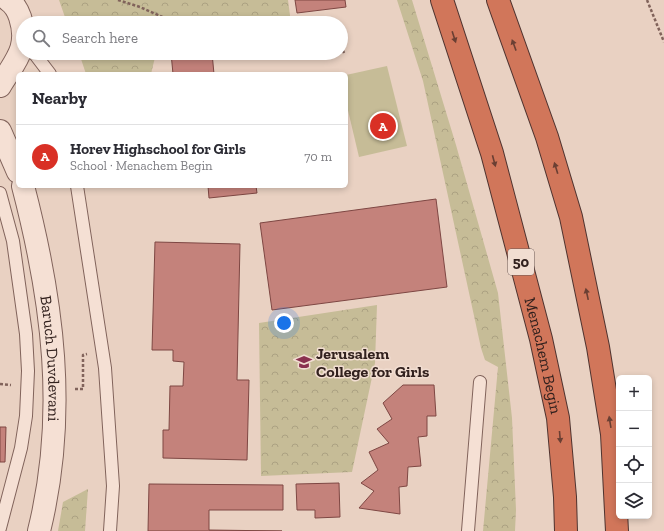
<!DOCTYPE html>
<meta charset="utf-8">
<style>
:root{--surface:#fff;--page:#f7f7f7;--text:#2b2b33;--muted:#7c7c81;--line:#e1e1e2;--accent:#d93025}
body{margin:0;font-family:"Zilla Slab",serif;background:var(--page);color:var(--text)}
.controls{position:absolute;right:12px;bottom:12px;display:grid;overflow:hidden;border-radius:6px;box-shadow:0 2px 6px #0003}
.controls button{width:36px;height:36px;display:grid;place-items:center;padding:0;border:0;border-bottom:1px solid var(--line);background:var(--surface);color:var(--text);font:20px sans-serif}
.you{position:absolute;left:284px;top:323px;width:14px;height:14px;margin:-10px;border:3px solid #fff;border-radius:50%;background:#1a73e8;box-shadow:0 0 0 6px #1a73e833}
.badge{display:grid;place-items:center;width:26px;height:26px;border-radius:50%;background:var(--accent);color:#fff;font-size:13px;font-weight:700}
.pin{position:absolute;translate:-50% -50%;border:2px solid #fff;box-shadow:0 1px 4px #0006}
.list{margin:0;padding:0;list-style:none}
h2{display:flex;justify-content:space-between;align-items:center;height:52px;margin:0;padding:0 16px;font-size:17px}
h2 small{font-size:13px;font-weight:400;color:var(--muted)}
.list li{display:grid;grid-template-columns:26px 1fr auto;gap:12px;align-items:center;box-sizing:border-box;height:64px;padding:0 16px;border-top:1px solid var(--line)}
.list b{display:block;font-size:15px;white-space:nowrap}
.list p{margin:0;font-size:13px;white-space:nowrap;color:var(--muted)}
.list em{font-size:13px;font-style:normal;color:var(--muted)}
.icon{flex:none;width:22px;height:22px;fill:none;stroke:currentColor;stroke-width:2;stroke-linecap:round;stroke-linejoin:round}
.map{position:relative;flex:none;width:664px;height:531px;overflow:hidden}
.search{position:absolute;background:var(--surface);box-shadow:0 2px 6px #0003;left:16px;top:16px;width:332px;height:44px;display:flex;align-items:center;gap:10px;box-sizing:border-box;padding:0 14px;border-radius:22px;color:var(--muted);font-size:15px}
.panel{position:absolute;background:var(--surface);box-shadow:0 2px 6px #0003;left:16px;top:72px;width:332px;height:116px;border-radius:6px}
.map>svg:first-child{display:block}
.park{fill:url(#park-crowns)}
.pitch{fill:#c6bc97}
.building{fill:#c4827b;stroke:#7e4743}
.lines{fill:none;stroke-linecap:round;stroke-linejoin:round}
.lane-casing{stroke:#81635b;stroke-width:14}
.street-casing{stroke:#81635b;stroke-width:24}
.highway-casing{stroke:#4f332f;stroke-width:24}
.path{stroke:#81635b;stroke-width:2.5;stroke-dasharray:3 2;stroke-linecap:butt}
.lane{stroke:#f5e0d4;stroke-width:12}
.street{stroke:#f5e0d4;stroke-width:22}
.highway{stroke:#d1765a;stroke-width:22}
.oneway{fill:#6a3f33}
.labels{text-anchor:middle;stroke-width:3;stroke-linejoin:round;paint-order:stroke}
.shield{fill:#f1ddd1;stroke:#6b5954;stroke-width:1}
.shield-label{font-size:15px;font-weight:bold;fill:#32211e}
.poi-label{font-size:16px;font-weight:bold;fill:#32211e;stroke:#f1ddd1;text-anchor:start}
.street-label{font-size:16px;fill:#32211e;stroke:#f1ddd1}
</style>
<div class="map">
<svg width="664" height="531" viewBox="0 0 664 531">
<defs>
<pattern id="park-crowns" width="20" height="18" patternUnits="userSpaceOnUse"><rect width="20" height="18" fill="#c6bc97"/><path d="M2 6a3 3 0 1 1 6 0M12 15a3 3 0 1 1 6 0" fill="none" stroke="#aba182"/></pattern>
</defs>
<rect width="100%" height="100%" fill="#e9d1c2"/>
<g class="park">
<polygon points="59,0 288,0 291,23 205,23 199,20 194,23 67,23"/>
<polygon points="397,0 412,0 456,145 498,293 512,418 516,510 515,531 483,531 498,367 485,360 481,348 423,81"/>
<polygon points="79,53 156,53 151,74 86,74"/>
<polygon points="377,305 375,363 352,472 261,476 259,323"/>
<polygon points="88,489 85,531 58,531 63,502"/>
</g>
<polygon class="pitch" points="387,66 407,146 359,157 346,102 346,75"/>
<g class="building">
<polygon points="295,0 345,0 346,7 297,13"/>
<polygon points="171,53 212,53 214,74 173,74"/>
<polygon points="208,186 256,186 257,193 209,198"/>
<polygon points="436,199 447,287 272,310 260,223"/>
<polygon points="155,242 240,244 237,380 249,380 247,460 163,458 163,430 169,430 170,386 183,386 184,362 173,361 173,350 152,350"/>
<polygon points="403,385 434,385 436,416 427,416 427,436 418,437 421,466 408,467 407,486 399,487 400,514 359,508 374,491 361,483 378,470 369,452 389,443 377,429 392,419 383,403"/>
<polygon points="0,427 6,427 5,462 0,462"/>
<polygon points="339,483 340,517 315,518 315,510 297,510 296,484"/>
<polygon points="149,484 283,485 283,510 209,510 209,530 282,531 148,531"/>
</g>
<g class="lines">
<defs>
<g id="lane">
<polyline points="34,53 50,74"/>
<polyline points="77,186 105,368 113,486 110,531"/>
<polyline points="0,193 13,241 26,334 28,371 26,416 21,448 0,528"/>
<polyline points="468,531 480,382"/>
</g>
<g id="street">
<path d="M0 86C15 61 30 48 20 17 18 11 14 4 8 0"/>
<polyline points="0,131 18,172"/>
<path id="s1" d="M23 186C53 301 68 414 39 531"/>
</g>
<g id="highway">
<path id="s2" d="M442 0 492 153 541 339 558 418 565 497 566 531"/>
<polyline points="498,0 547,137 571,217 598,347 612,434 617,531"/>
</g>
</defs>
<use href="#lane" class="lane-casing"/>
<use href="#street" class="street-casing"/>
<use href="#highway" class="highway-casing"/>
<g class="path">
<polyline points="118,0 140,7 176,23"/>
<polyline points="647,0 664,42"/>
<polyline points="341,46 344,53"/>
<polyline points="0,384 11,385"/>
<polyline points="75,389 83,389 83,355 87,354"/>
</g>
<use href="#lane" class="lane"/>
<use href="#street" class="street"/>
<use href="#highway" class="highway"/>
</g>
<defs><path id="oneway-solid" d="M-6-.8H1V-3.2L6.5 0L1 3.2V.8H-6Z"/></defs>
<g class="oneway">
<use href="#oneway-solid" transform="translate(454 37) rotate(72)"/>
<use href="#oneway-solid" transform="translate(514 45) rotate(-110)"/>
<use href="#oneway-solid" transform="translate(494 161) rotate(75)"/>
<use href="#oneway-solid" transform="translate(556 168) rotate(-107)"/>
<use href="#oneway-solid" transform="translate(587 294) rotate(-102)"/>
<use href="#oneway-solid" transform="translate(610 422) rotate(-99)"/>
<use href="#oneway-solid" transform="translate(560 437) rotate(85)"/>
</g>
<defs>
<symbol id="university-bare" viewBox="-9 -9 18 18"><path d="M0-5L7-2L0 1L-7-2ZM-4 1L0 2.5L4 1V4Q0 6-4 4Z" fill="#8a314f" stroke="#f1ddd1" stroke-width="2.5" paint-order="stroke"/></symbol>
</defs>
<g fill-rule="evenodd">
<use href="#university-bare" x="293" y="351" width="22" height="22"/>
</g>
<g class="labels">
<rect class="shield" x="508" y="249" width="26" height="26" rx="3"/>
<g class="shield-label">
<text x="521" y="267">50</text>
</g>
<g class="poi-label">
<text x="316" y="359">Jerusalem<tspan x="316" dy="18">College for Girls</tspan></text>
</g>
<g class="street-label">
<text dy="6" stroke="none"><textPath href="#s2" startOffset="370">Menachem Begin</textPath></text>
<text dy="6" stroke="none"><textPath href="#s1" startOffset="175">Baruch Duvdevani</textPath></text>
</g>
</g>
</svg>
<div class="controls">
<button>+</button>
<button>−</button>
<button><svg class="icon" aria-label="locate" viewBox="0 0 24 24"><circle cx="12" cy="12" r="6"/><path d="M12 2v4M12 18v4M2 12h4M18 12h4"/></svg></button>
<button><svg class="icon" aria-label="layers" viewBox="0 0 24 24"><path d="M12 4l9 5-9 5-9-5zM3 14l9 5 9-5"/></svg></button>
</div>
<div class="you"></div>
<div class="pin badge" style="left:383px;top:126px">A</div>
<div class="search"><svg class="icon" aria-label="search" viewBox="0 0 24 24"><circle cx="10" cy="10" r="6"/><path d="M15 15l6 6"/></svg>Search here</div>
<section class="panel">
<h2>Nearby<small></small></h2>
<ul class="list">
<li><span class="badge">A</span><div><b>Horev Highschool for Girls</b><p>School · Menachem Begin</p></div><em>70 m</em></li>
</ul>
</section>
</div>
